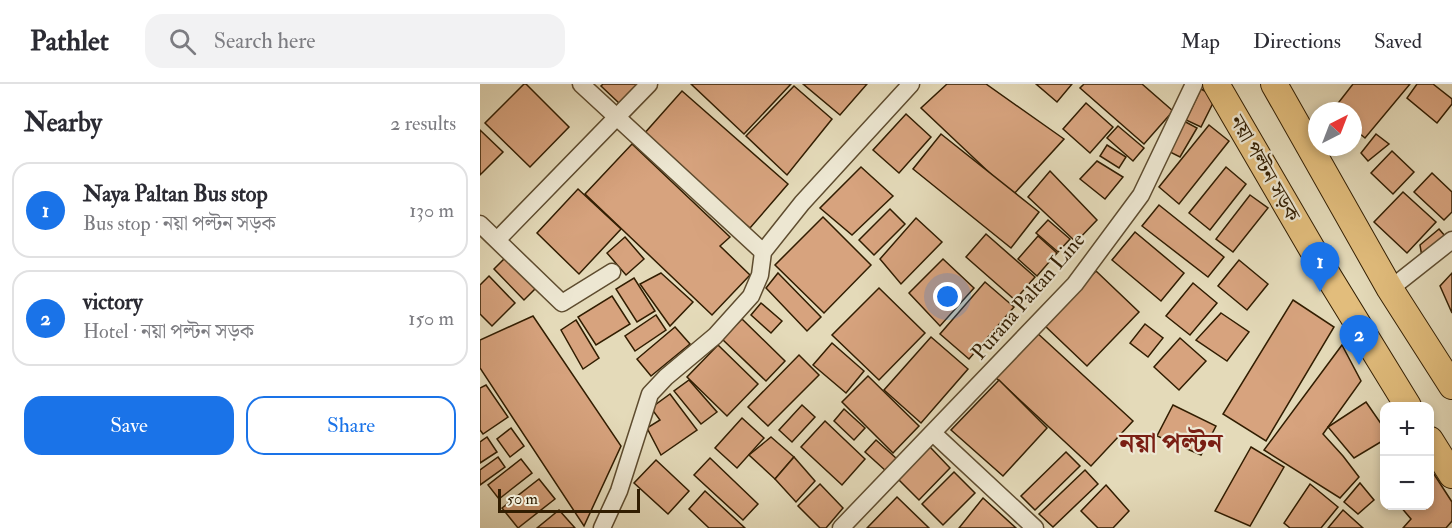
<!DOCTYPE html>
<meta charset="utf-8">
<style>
:root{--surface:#fff;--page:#f2f2f3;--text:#2b2b33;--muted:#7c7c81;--line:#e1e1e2;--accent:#1a73e8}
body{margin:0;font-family:"IM FELL Double Pica","Noto Serif Bengali",serif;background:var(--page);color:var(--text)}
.controls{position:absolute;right:18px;bottom:18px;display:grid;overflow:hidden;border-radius:12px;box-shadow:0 3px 9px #0003}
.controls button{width:54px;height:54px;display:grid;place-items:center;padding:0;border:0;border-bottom:2px solid var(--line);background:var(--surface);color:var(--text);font:30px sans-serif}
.compass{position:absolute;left:828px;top:18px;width:54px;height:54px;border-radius:50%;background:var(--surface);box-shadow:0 3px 9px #0003;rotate:42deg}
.scale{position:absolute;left:18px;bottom:15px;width:142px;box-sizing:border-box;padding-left:6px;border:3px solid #311d01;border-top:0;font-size:16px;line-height:21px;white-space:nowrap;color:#311d01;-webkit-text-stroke:4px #ede7d2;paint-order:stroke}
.you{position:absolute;left:468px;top:213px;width:21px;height:21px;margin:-15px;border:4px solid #fff;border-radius:50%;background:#1a73e8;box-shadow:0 0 0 9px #1a73e833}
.badge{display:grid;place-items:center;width:39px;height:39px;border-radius:50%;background:var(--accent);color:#fff;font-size:20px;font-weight:700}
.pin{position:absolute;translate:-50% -50px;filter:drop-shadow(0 2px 3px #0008)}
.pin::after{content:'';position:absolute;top:32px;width:21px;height:18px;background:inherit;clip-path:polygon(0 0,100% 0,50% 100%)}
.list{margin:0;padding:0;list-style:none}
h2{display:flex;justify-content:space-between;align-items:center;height:78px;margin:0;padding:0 24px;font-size:26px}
h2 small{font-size:20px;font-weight:400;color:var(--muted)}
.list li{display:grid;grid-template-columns:39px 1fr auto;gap:18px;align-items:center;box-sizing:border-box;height:96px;margin:0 12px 12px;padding:0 12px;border:2px solid var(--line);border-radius:18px}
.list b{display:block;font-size:22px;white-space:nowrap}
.list p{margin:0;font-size:20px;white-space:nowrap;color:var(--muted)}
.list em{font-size:20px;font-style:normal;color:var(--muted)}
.actions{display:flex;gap:12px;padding:18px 24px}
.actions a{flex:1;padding:14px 0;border:2px solid var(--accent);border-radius:18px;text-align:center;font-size:21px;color:var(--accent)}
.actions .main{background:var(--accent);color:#fff}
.icon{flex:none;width:33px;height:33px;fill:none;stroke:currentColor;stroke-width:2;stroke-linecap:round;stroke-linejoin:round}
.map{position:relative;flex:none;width:972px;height:444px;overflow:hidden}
header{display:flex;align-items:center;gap:36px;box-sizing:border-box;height:84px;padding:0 30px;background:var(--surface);border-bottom:2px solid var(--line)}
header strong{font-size:28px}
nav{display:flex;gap:33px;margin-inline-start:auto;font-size:21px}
.search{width:420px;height:54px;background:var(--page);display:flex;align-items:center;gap:15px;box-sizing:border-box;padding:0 21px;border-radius:18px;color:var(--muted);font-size:22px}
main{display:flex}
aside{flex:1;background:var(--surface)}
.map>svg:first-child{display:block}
.building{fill:#d7a37e;stroke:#311d01;stroke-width:1.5}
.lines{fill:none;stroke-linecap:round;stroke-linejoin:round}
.street-casing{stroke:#5e4c2f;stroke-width:19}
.primary-casing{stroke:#311d01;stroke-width:28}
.street{stroke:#ede7d2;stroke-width:16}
.primary{stroke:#e2bd7c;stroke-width:26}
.labels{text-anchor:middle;stroke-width:4.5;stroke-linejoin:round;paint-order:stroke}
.street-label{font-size:21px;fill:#311d01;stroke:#ede7d2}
.district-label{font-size:27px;font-weight:bold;fill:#7a1f14;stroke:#ede7d2}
</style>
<header>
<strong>Pathlet</strong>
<div class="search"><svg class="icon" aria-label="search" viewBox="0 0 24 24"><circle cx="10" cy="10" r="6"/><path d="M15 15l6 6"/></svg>Search here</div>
<nav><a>Map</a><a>Directions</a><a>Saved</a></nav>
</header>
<main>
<aside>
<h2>Nearby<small>2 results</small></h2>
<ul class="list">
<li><span class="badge">1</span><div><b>Naya Paltan Bus stop</b><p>Bus stop · নয়া পল্টন সড়ক</p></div><em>130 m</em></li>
<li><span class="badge">2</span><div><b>victory</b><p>Hotel · নয়া পল্টন সড়ক</p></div><em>150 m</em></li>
</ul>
<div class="actions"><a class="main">Save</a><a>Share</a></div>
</aside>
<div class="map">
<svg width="972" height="444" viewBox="0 0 972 444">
<rect width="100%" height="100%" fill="#e4dab9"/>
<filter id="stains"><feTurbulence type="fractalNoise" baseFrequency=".00333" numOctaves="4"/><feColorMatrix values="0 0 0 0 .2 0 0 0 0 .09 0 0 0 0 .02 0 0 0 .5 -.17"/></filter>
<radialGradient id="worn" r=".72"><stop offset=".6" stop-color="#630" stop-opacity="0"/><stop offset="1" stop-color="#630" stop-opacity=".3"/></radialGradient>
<g class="building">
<polygon points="44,0 46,0 89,43 50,83 5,39"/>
<polygon points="123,0 160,0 140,20 121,2"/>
<polygon points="211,0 311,0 264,50"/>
<polygon points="323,0 387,0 360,31"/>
<polygon points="467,0 506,0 584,55 533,111 441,24"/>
<polygon points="556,0 592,0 577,18"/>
<polygon points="604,0 662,0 693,27 664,60 600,4"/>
<polygon points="873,0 930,0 885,54 873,44 873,27 852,27"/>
<polygon points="937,0 953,0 972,15 972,20 957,39 927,14"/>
<polygon points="314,2 352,35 307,91 266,52"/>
<polygon points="721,5 736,13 721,43 706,36"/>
<polygon points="202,7 308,100 270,144 163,51"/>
<polygon points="606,19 633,43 610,69 583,45"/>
<polygon points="426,30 451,53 419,89 393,66"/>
<polygon points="702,36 717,44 700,73 688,67"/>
<polygon points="729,41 749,57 699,120 679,103"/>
<polygon points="638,42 664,64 653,77 627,54"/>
<polygon points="0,46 23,68 0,91"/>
<polygon points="461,50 559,128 531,164 433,85"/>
<polygon points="896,50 909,60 888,77 881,69"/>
<polygon points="152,60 250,153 240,162 270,191 232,231 105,110"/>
<polygon points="627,61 646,73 639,84 620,72"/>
<polygon points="912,67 934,88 913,110 891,89"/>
<polygon points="617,77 643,93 625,115 600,95"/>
<polygon points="381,83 413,112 372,151 340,124"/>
<polygon points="746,83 766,100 730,146 709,129"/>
<polygon points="570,87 617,136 596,158 548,113"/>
<polygon points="952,89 972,108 972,128 964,136 934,108"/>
<polygon points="98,105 141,145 99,190 57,149"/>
<polygon points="923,108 956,138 927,169 894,138"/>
<polygon points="770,111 788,124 753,168 736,155"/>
<polygon points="679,121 744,173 728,193 662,142"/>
<polygon points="410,125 425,140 394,171 379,156"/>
<polygon points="343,133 391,181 344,229 295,181"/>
<polygon points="436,134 462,158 421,200 400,175"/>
<polygon points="568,136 590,155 578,168 556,149"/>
<polygon points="959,145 965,152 942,173 940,161"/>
<polygon points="655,148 704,189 681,217 632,176"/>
<polygon points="506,150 555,193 535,216 486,173"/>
<polygon points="558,152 577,169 557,192 538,175"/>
<polygon points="145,153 164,175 146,191 127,169"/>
<polygon points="33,166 63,197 44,216 14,185"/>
<polygon points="463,175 494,204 460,242 429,209"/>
<polygon points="759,176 788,200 767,226 738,202"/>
<polygon points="616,187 659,228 607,282 564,241"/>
<polygon points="181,189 213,218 190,242 160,200"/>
<polygon points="298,189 341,233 327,247 286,204"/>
<polygon points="972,189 972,229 960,202"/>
<polygon points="9,192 35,219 12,242 0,230 0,201"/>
<polygon points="154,194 175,227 157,238 136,205"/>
<polygon points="505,198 534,223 489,275 460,250"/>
<polygon points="713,199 737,219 710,251 686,232"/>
<polygon points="399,204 445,249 399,296 352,251"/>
<polygon points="132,212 150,240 116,261 98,233"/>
<polygon points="813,216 854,243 786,357 743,330"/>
<polygon points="281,219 302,237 291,249 271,231"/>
<polygon points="741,229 769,248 747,277 716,256"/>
<polygon points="176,231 186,246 155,267 145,252"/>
<polygon points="53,232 141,362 104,442 0,284 0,256"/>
<polygon points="262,235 305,277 286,297 242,255"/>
<polygon points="96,236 119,274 103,285 81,246"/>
<polygon points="665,240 683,254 668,273 650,259"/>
<polygon points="195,243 210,260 171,292 157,275"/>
<polygon points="555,247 653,337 611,382 514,292"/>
<polygon points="451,253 488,285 441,339 404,306"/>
<polygon points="700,254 726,277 699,306 674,283"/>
<polygon points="352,259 384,287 366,309 333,281"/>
<polygon points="238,261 278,300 247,332 207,293"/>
<polygon points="862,261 881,297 843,350 863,372 879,393 860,414 784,366"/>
<polygon points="319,271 339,291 288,342 268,323"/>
<polygon points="388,292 439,342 413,369 362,318"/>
<polygon points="209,296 237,328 221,340 194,307"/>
<polygon points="519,296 567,344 523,392 471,346"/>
<polygon points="6,301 28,333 3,350 0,346 0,304"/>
<polygon points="190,310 217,346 181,371 167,344 180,336 171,324"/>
<polygon points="886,318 904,344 904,356 874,374 848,343"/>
<polygon points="322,321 335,333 312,358 299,346"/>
<polygon points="693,321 736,342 721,371 677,352"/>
<polygon points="364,325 385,344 374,356 354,337"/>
<polygon points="262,334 284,354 257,384 235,364"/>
<polygon points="345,337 385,375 362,401 321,363"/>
<polygon points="31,344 44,362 30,373 17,355"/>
<polygon points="7,353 17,368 0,379 0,358"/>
<polygon points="291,353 314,373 295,395 269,371"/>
<polygon points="396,356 417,375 406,387 385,368"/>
<polygon points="450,363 470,384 439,416 418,395"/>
<polygon points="771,363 804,383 770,442 735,427"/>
<polygon points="586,368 600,382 555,426 541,412"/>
<polygon points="18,373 25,383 0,401 0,386"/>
<polygon points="314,373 335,397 316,418 295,395"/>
<polygon points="230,374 278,420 263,436 214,391"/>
<polygon points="41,375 52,389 19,415 8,401"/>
<polygon points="176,376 209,407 188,430 154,399"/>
<polygon points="950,384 972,418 972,437 966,444 923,444 931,435 920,422 950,422"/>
<polygon points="605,386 618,400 573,443 559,430"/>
<polygon points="474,388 495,409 463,441 442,420"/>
<polygon points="59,395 75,415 38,444 22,424"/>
<polygon points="880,399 894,416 878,430 864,418"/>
<polygon points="340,400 363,424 346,444 340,444 318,422"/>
<polygon points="830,400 858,423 841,444 810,444 804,439"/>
<polygon points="626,401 649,427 633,444 618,444 601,427"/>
<polygon points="225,407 265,444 229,444 209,425"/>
<polygon points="417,413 449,444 387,444"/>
<polygon points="503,414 536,444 479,444"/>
<polygon points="79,426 95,444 57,444"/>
<polygon points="863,426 883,444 848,444"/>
</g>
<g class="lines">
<defs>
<g id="street">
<polyline points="101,0 283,168"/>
<polyline points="0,140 82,219 132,188"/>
<polyline points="18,155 169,0"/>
<polyline points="910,205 972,156"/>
<polyline points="453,349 555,444"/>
<polyline points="122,444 139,407 170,310 186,293 235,252 271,212 280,191 283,168 322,119 431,0"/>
<polyline points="361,444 595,200 661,111 714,0"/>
</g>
<g id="primary">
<polyline points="736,0 839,177 928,322"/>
<polyline points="794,0 910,205 972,302"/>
<polyline points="950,356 972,391"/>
</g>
</defs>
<use href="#street" class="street-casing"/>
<use href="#primary" class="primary-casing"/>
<use href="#street" class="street"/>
<use href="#primary" class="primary"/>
</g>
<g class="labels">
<g class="street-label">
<text transform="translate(785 84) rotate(60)" y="7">নয়া পল্টন সড়ক</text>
<text transform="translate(548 212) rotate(-49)" y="7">Purana Paltan Line</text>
</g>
<g class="district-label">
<text x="691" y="368">নয়া পল্টন</text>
</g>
</g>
<rect width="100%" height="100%" filter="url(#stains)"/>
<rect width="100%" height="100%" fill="url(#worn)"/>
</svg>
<div class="controls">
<button>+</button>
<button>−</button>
</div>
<svg class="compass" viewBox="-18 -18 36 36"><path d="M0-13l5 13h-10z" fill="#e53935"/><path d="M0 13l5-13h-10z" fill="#7c7c81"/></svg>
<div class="scale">50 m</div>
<div class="you"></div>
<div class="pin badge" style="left:840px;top:208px">1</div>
<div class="pin badge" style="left:879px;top:281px">2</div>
</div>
</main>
